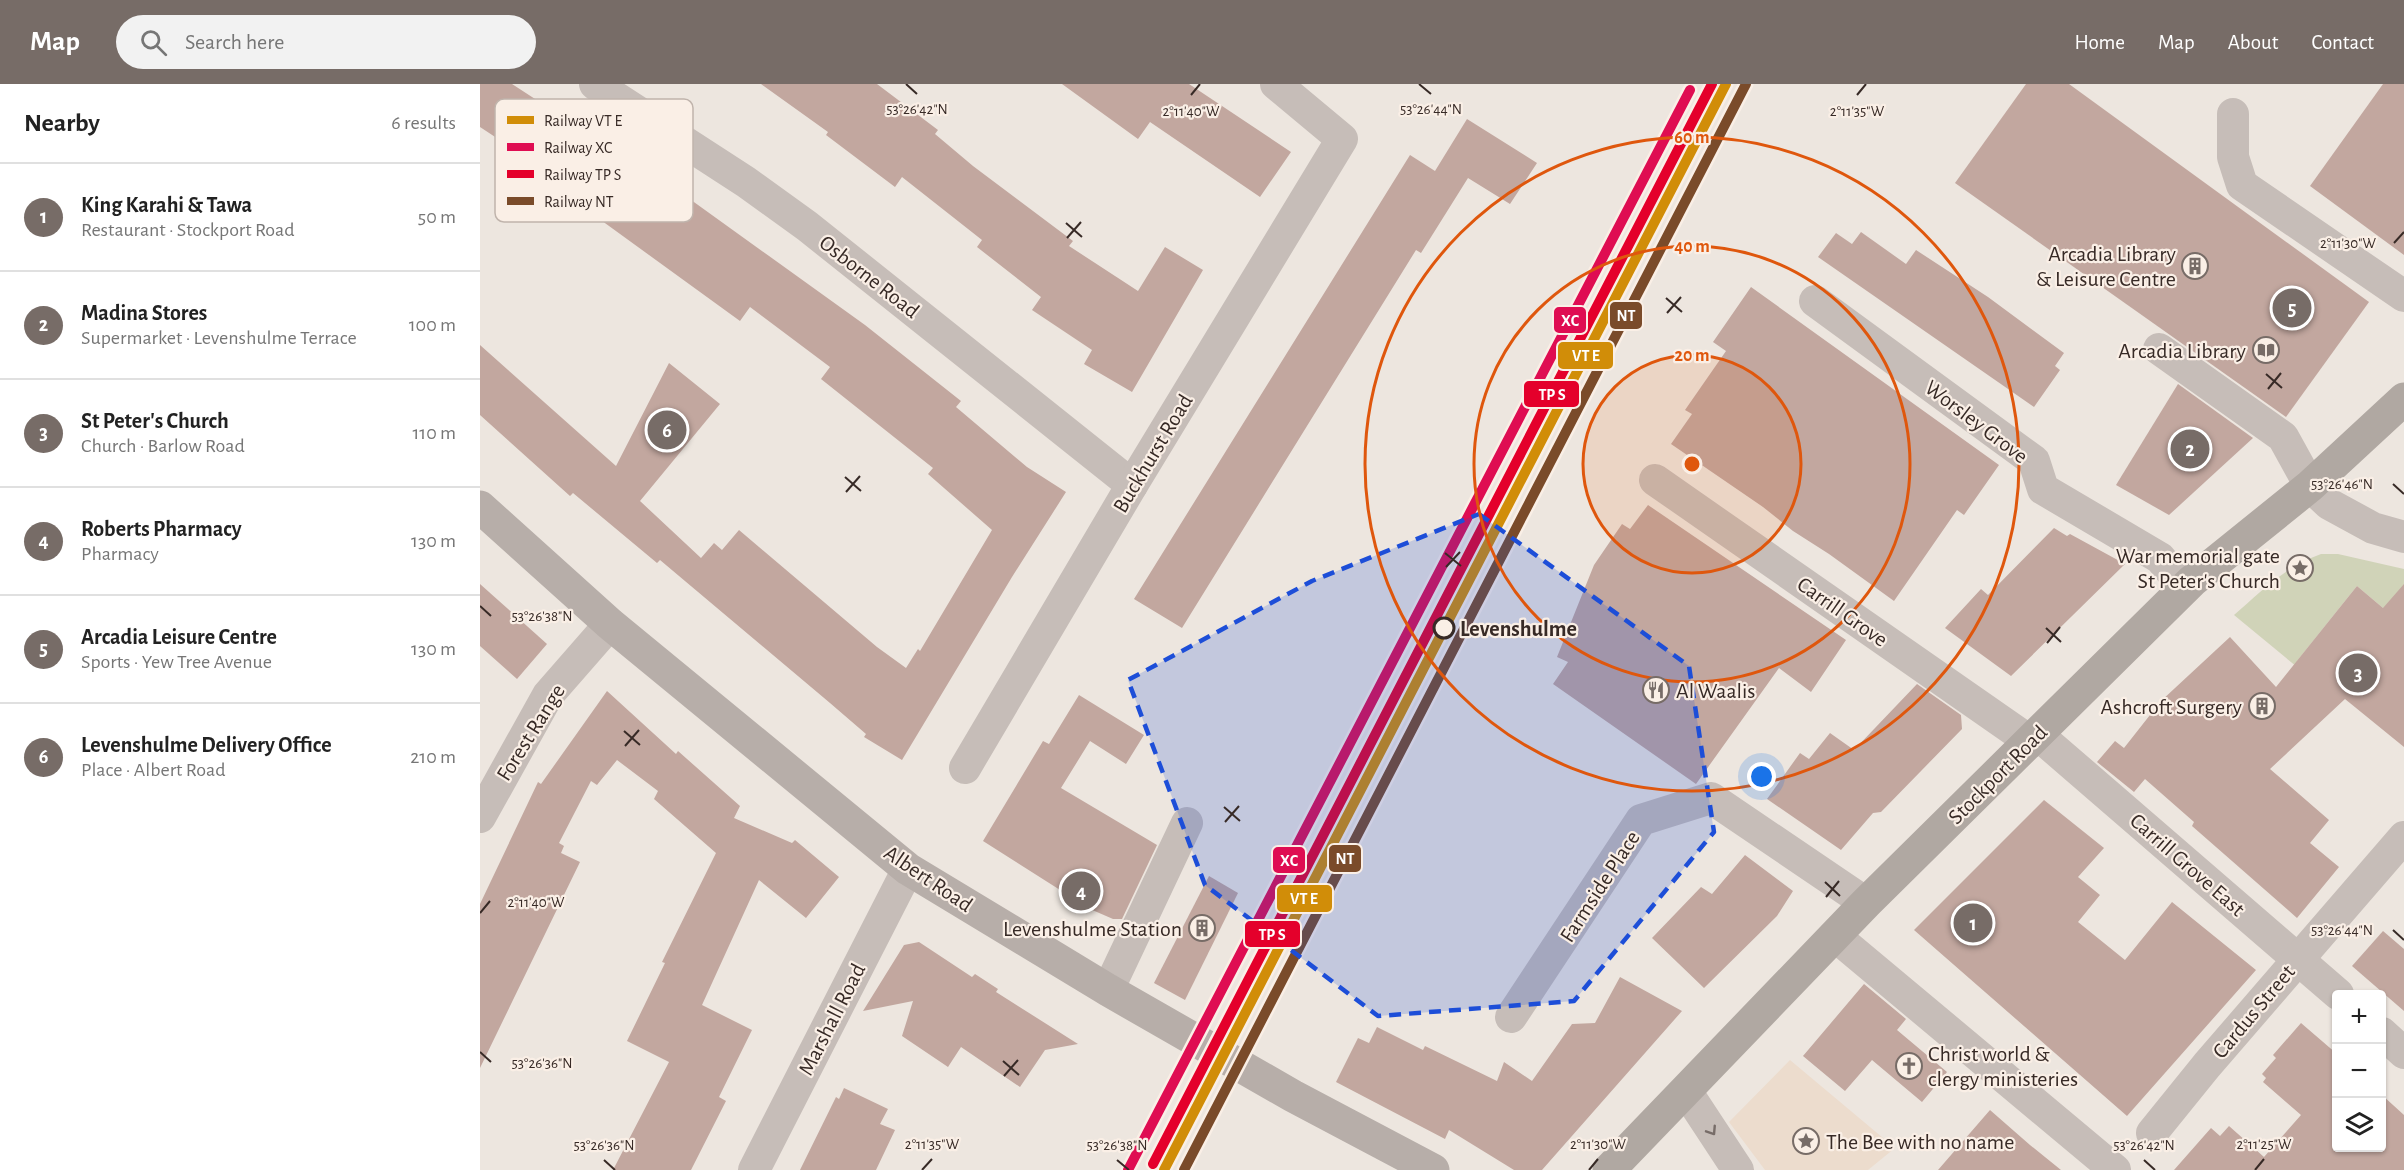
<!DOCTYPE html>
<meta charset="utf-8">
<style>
:root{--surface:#fff;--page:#f2f2f2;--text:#222;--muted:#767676;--line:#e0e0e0;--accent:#776c67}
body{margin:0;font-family:"Alegreya Sans",sans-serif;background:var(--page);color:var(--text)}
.controls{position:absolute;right:18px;bottom:18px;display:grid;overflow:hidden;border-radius:6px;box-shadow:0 2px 4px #0004}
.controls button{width:54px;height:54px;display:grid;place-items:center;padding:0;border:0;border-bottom:2px solid var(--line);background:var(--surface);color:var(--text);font:30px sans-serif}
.you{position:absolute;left:1282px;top:693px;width:21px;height:21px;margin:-15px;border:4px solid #fff;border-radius:50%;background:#1a73e8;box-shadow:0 0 0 9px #1a73e833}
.badge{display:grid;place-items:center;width:39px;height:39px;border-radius:50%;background:var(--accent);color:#fff;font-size:20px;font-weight:700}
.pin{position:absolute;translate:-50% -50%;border:3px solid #fff;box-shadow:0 2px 6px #0006}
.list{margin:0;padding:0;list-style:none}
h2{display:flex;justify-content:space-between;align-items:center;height:78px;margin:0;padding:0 24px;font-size:26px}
h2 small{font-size:20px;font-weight:400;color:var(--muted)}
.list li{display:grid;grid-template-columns:39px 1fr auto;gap:18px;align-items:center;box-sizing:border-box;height:108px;padding:0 24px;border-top:2px solid var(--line)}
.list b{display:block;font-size:22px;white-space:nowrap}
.list p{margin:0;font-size:20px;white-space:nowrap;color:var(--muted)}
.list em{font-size:20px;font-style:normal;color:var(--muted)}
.icon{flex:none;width:33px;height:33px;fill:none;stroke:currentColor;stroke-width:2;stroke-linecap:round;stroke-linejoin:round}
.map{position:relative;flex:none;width:1924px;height:1086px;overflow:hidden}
header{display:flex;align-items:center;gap:36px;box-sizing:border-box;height:84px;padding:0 30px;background:var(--accent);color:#fff}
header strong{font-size:28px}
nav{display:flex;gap:33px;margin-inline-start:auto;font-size:21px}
.search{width:420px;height:54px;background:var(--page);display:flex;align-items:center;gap:15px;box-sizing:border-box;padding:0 21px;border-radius:33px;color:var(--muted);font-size:22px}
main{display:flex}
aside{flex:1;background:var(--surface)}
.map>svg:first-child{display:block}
.green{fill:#d0d3b8}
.plaza{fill:#ecdccd}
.building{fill:#c2a79f}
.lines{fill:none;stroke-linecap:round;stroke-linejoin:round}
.minor{stroke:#c6bdb8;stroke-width:32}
.secondary{stroke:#b7aea9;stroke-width:33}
.trunk{stroke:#b0a8a2;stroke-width:33}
.rail-1-casing{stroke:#faefe6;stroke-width:15}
.rail-2-casing{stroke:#faefe6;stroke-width:15}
.rail-3-casing{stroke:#faefe6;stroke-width:15}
.rail-4-casing{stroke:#faefe6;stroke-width:15}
.rail-1{stroke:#d18d08;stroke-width:10}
.rail-2{stroke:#df0d52;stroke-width:10}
.rail-3{stroke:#e4002b;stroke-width:10}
.rail-4{stroke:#7a4b2a;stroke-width:10}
.oneway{stroke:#776c68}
.marked{fill:#1d4ed8;fill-opacity:0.2;stroke:#1d4ed8;stroke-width:4.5;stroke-dasharray:12 8;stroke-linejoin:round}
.ticks{fill:none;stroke:#372a26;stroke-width:2}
.ring{fill:none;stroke:#df570d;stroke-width:3}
.stop-dot{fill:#faefe6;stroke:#372a26;stroke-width:3}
.labels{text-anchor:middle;stroke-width:4.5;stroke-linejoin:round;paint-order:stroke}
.poi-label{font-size:22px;fill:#372a26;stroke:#faefe6;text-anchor:end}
.street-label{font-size:22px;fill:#372a26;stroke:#faefe6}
.stop-label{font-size:22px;font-weight:bold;fill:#372a26;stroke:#faefe6;text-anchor:start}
.key{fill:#faefe6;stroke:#c0b4ac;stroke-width:1.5}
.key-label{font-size:16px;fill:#372a26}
.ticks-label{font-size:15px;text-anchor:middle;fill:#372a26;stroke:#faefe6;stroke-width:4.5;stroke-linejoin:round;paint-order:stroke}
.centre{fill:#df570d;stroke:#faefe6;stroke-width:3}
.ring-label{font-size:18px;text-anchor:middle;font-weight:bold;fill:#df570d;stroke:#faefe6;stroke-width:4.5;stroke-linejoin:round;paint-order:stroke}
.line-badge{stroke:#faefe6;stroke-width:2}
.badge-label{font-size:16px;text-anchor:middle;font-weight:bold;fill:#fff}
</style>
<header>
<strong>Map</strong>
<div class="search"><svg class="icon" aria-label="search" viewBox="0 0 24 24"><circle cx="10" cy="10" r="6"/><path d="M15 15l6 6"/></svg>Search here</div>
<nav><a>Home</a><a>Map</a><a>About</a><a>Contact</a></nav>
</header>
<main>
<aside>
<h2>Nearby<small>6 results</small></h2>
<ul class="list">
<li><span class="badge">1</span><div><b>King Karahi &amp; Tawa</b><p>Restaurant · Stockport Road</p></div><em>50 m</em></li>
<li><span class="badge">2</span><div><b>Madina Stores</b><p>Supermarket · Levenshulme Terrace</p></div><em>100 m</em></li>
<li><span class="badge">3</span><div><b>St Peter's Church</b><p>Church · Barlow Road</p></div><em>110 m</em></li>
<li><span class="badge">4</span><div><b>Roberts Pharmacy</b><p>Pharmacy</p></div><em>130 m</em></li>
<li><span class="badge">5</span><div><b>Arcadia Leisure Centre</b><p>Sports · Yew Tree Avenue</p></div><em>130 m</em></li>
<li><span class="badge">6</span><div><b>Levenshulme Delivery Office</b><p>Place · Albert Road</p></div><em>210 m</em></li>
</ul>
</aside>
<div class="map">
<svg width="1924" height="1086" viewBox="0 0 1924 1086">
<rect width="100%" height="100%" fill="#ede6df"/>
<path class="green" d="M1841 470H1858L1924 485V521L1903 524 1877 502 1817 577V583L1754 531C1781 508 1806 482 1841 470Z"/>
<polygon class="plaza" points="1310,976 1415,1064 1388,1086 1285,1086 1249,1038"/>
<g class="building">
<polygon points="0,0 32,0 112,52 114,49 175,90 385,241 481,317 476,323 547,383 586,408 532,493 422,676 384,653 386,650 350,619 180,476 177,479 93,409 90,412 0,331 0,261 136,382 189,279 240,320 160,417 221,474 234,459 242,466 259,446 397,563 426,584 438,565 440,567 512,446 448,390 453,384 341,295 350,283 270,223 260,237 118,134 83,112 90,102 0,43"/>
<polygon points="281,0 397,0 458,46 455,50 493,82 593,157 589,162 658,207 685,163 723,186 652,308 604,280 612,266 552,226 561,213 497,163 502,156 422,93 415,103 346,51 348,48"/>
<polygon points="582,0 709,0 811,68 780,113 670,38 658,55"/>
<polygon points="1546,0 1589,0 1889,218 1806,333 1475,99"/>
<polygon points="1903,0 1924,0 1924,171 1830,102"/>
<polygon points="987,35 1057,79 1030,120 988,94 941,169 936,166 702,544 654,515 930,71 955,87"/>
<polygon points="1381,148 1426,180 1436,166 1508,213 1584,269 1575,282 1580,286 1554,323 1338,173 1356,149 1372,160"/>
<polygon points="1271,203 1519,381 1484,431 1477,426 1414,517 1349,470 1313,447 1283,423 1191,360 1212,330 1205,326 1246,267 1233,258"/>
<polygon points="1698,300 1773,354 1689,431 1636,401"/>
<polygon points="1168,421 1366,556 1331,608 1299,584 1216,700 1073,600 1088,578 1077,573 1114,481 1142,440 1150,445"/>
<polygon points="1574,444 1587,452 1590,450 1645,480 1531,592 1465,544 1501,505 1508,511"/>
<polygon points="0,500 67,560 37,595 0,562"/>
<polygon points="1924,500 1924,663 1865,615 1790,685 1849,736 1830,759 1859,783 1817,834 1712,742 1714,738 1665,695 1654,708 1617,678 1635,657 1644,664 1681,617 1750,553 1796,603 1877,502 1903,524"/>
<polygon points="1437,600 1481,631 1482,645 1401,728 1393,729 1361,766 1287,715 1320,669 1329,675 1350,649 1374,666"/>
<polygon points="127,607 196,670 198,667 260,722 254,734 312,759 315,756 359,793 326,834 279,796 222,921 272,946 239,1013 246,1017 211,1086 133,1086 189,978 147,957 185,879 182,878 236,769 174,715 178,707 137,676 117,701 111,697 79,759 84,762 81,769 100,778 0,984 0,820 58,698 61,700"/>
<polygon points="599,611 664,651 646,680 610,657 581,704 677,761 642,835 633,835 610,825 503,757 563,657 569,660"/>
<polygon points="1564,716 1624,764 1598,793 1620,811 1598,838 1645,876 1692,818 1776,886 1647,1032 1434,846"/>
<polygon points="1265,771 1313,807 1297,832 1224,904 1172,854 1221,803 1232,810"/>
<polygon points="729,792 758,809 705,916 674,899"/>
<polygon points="1903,847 1924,865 1924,927 1872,882"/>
<polygon points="439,858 492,893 495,890 518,905 516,908 598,960 565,966 540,1003 481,963 468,983 422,952 433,917 383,927 424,861"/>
<polygon points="1140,893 1202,927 1062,1086 1034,1086 969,1046 965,1055 856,998 878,954 889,959 897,943 943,966 945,962 1017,997 1024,978 1052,997 1092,940 1115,939"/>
<polygon points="1384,900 1426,935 1417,946 1467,988 1442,1018 1392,976 1365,1007 1323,972"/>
<polygon points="1821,939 1857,970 1857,1064 1902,1064 1902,1011 1924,1031 1924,1086 1694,1086 1731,1044 1740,1052 1749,1042 1784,1073 1821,1031 1783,998 1786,994 1782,990 1796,974 1793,971"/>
<polygon points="364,1004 408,1025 400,1040 415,1046 396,1086 320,1086 356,1013 359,1015"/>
<polygon points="1510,1026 1550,1061 1581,1086 1458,1086"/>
</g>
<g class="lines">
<g class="minor">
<polyline points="115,0 266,98 327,142 652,401"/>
<polyline points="1753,30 1753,73 1762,101 1924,212"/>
<polyline points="1335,217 1554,377 1563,405 1680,474 1705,504"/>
<polyline points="1679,265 1803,353 1830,402 1849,420 1893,444 1924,453"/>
<polyline points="1175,396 1551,658"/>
<polyline points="1557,650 1858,910"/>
<polyline points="485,684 652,401 862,55 796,0"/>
<polyline points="0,733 68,611 130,540"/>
<polyline points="1355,852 1635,1086"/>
<polyline points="628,906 707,739"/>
<polyline points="1031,933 1161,736 1231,714 1386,819"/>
<polyline points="1902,949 1924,969"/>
<polyline points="1206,1007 1258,1086"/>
<polyline points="1672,1049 1727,981 1924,753"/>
<polyline points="274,1086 428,785"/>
</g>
<polyline class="secondary" points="0,423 130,540 428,785 628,906 813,1012 953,1086"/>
<polyline class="trunk" points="1129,1086 1386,819 1712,497 1830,402 1924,315"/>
<defs>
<polyline id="rail-1" points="684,1086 1246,0"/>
<polyline id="rail-2" points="648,1086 1210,6"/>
<polyline id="rail-3" points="673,1080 1232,0"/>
<polyline id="rail-4" points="704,1086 1266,0"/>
</defs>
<use href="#rail-1" class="rail-1-casing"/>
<use href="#rail-2" class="rail-2-casing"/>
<use href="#rail-3" class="rail-3-casing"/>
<use href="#rail-4" class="rail-4-casing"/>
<use href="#rail-1" class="rail-1"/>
<use href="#rail-2" class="rail-2"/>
<use href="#rail-3" class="rail-3"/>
<use href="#rail-4" class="rail-4"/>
</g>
<defs><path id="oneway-chevron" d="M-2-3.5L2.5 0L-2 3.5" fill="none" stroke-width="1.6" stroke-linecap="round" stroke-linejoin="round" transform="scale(1.5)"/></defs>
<use class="oneway" href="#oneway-chevron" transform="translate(1232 1047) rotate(57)"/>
<path class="marked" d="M999 430 1209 582 1234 748 1094 917 898 932 725 801 648 596 832 497Z"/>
<path class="ticks" d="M426 0 437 10M939 0 951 10M711 11 720 0M1377 11 1386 0M586 139 602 153M587 154 601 138M1914 159 1924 148M1186 214 1202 228M1187 229 1201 213M1786 290 1802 304M1788 305 1801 289M365 393 381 407M1913 400 1924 410M366 408 380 392M965 469 981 482M966 483 980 468M0 522 11 532M1566 544 1581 558M1567 559 1580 543M144 647 160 661M145 662 159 646M744 723 760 737M745 738 759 722M1345 798 1360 812M1346 813 1359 797M0 829 10 817M1913 846 1924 856M0 968 11 978M523 977 539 991M524 992 538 976M124 1076 135 1086M637 1076 649 1086M1664 1076 1675 1086M442 1086 452 1075M1109 1086 1118 1075M1775 1086 1784 1075"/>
<circle cx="1212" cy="380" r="109" fill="#df570d" fill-opacity=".12"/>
<g class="ring">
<circle cx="1212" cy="380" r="109"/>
<circle cx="1212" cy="380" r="218"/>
<circle cx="1212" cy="380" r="327"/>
</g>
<defs>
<symbol id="building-ring" viewBox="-11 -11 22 22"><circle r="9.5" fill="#faefe6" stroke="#776c67" stroke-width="1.5"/><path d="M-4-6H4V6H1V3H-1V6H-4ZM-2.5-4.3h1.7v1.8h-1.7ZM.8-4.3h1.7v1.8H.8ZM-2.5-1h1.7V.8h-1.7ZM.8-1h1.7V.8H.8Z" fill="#776c67"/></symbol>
<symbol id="library-ring" viewBox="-11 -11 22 22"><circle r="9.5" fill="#faefe6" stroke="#776c67" stroke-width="1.5"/><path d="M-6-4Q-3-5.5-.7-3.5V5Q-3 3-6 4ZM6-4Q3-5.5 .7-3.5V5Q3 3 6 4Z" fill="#776c67"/></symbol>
<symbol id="sight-ring" viewBox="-11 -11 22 22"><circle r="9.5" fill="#faefe6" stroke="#776c67" stroke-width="1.5"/><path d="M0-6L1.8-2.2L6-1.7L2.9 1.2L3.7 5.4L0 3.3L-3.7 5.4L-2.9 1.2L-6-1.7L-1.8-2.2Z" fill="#776c67"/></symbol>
<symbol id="restaurant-ring" viewBox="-11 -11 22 22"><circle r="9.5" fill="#faefe6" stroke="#776c67" stroke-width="1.5"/><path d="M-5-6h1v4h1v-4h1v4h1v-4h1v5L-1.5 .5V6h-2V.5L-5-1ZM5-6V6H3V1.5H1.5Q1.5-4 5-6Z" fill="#776c67"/></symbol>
<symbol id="church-ring" viewBox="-11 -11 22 22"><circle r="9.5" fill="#faefe6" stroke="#776c67" stroke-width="1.5"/><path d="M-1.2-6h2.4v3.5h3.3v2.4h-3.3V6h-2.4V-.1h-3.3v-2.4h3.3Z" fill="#776c67"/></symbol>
</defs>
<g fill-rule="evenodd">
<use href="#building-ring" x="1700" y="167" width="30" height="30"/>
<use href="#library-ring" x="1771" y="251" width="30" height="30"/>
<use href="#sight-ring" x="1805" y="469" width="30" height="30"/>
<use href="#restaurant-ring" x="1161" y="591" width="30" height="30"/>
<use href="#building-ring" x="1767" y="607" width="30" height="30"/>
<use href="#building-ring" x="707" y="829" width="30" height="30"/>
<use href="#church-ring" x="1414" y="967" width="30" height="30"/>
<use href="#sight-ring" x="1311" y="1042" width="30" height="30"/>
</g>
<circle class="stop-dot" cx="964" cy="544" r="10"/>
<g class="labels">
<g class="poi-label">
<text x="1696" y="177">Arcadia Library<tspan x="1696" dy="25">&amp; Leisure Centre</tspan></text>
<text x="1766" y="274">Arcadia Library</text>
<text x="1800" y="479">War memorial gate<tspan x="1800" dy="25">St Peter's Church</tspan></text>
<text x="1196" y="614" text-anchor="start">Al Waalis</text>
<text x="1762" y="630">Ashcroft Surgery</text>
<text x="702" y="852">Levenshulme Station</text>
<text x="1448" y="977" text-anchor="start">Christ world &amp;<tspan x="1448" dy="25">clergy ministeries</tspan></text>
<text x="1346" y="1065" text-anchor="start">The Bee with no name</text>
</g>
<g class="street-label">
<text transform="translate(390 192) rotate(38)" y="8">Osborne Road</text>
<text transform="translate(1497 337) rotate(37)" y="8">Worsley Grove</text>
<text transform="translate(672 369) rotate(-59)" y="8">Buckhurst Road</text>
<text transform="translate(1363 527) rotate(35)" y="8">Carrill Grove</text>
<text transform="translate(50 648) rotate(-58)" y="8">Forest Range</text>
<text transform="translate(1517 690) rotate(-45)" y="8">Stockport Road</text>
<text transform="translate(1708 780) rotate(41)" y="8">Carrill Grove East</text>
<text transform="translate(449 794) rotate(34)" y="8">Albert Road</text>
<text transform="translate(1119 802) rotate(-57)" y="8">Farmside Place</text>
<text transform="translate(1773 927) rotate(-50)" y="8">Cardus Street</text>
<text transform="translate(351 935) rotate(-63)" y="8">Marshall Road</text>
</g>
<g class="stop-label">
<text x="980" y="552">Levenshulme</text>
</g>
</g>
<rect x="15" y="15" width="198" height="123" rx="9" class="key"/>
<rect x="27" y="32" width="27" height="8" fill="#d18d08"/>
<rect x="27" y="59" width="27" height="8" fill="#df0d52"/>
<rect x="27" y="86" width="27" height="8" fill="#e4002b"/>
<rect x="27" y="113" width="27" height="8" fill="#7a4b2a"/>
<g class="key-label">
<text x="64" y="42">Railway VT E</text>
<text x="64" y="69">Railway XC</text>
<text x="64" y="96">Railway TP S</text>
<text x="64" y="123">Railway NT</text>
</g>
<g class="ticks-label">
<text x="437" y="30">53°26'42"N</text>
<text x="951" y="30">53°26'44"N</text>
<text x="711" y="32">2°11'40"W</text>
<text x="1377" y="32">2°11'35"W</text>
<text x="1868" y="164">2°11'30"W</text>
<text x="1862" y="405">53°26'46"N</text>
<text x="62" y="537">53°26'38"N</text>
<text x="56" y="823">2°11'40"W</text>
<text x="1862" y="851">53°26'44"N</text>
<text x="62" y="984">53°26'36"N</text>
<text x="452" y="1065">2°11'35"W</text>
<text x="1118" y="1065">2°11'30"W</text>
<text x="1784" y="1065">2°11'25"W</text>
<text x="124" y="1066">53°26'36"N</text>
<text x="637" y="1066">53°26'38"N</text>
<text x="1664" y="1066">53°26'42"N</text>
</g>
<circle cx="1212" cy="380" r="9" class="centre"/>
<g class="ring-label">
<text x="1212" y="59">60 m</text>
<text x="1212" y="168">40 m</text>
<text x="1212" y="277">20 m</text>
</g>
<g class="line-badge">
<rect x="1129" y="217" width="34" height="29" rx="6" fill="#7a4b2a"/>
<rect x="1073" y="222" width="34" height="28" rx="6" fill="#df0d52"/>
<rect x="1077" y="257" width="57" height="29" rx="6" fill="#d18d08"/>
<rect x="1043" y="296" width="57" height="28" rx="6" fill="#e4002b"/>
<rect x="848" y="760" width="34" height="29" rx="6" fill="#7a4b2a"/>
<rect x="792" y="762" width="34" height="28" rx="6" fill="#df0d52"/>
<rect x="796" y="800" width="57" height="29" rx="6" fill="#d18d08"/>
<rect x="764" y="836" width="57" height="28" rx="6" fill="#e4002b"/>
</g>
<g class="badge-label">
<text x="1146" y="237">NT</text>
<text x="1090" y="242">XC</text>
<text x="1106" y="277">VT E</text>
<text x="1072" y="316">TP S</text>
<text x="865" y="780">NT</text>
<text x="809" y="782">XC</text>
<text x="824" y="820">VT E</text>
<text x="792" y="856">TP S</text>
</g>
</svg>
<div class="controls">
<button>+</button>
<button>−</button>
<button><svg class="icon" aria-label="layers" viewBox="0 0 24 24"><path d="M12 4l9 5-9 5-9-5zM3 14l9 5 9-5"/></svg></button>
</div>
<div class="you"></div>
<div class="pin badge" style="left:1493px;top:839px">1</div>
<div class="pin badge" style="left:1710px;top:365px">2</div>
<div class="pin badge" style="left:1878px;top:589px">3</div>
<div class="pin badge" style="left:601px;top:807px">4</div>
<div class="pin badge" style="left:1812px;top:224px">5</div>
<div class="pin badge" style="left:187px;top:346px">6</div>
</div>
</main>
